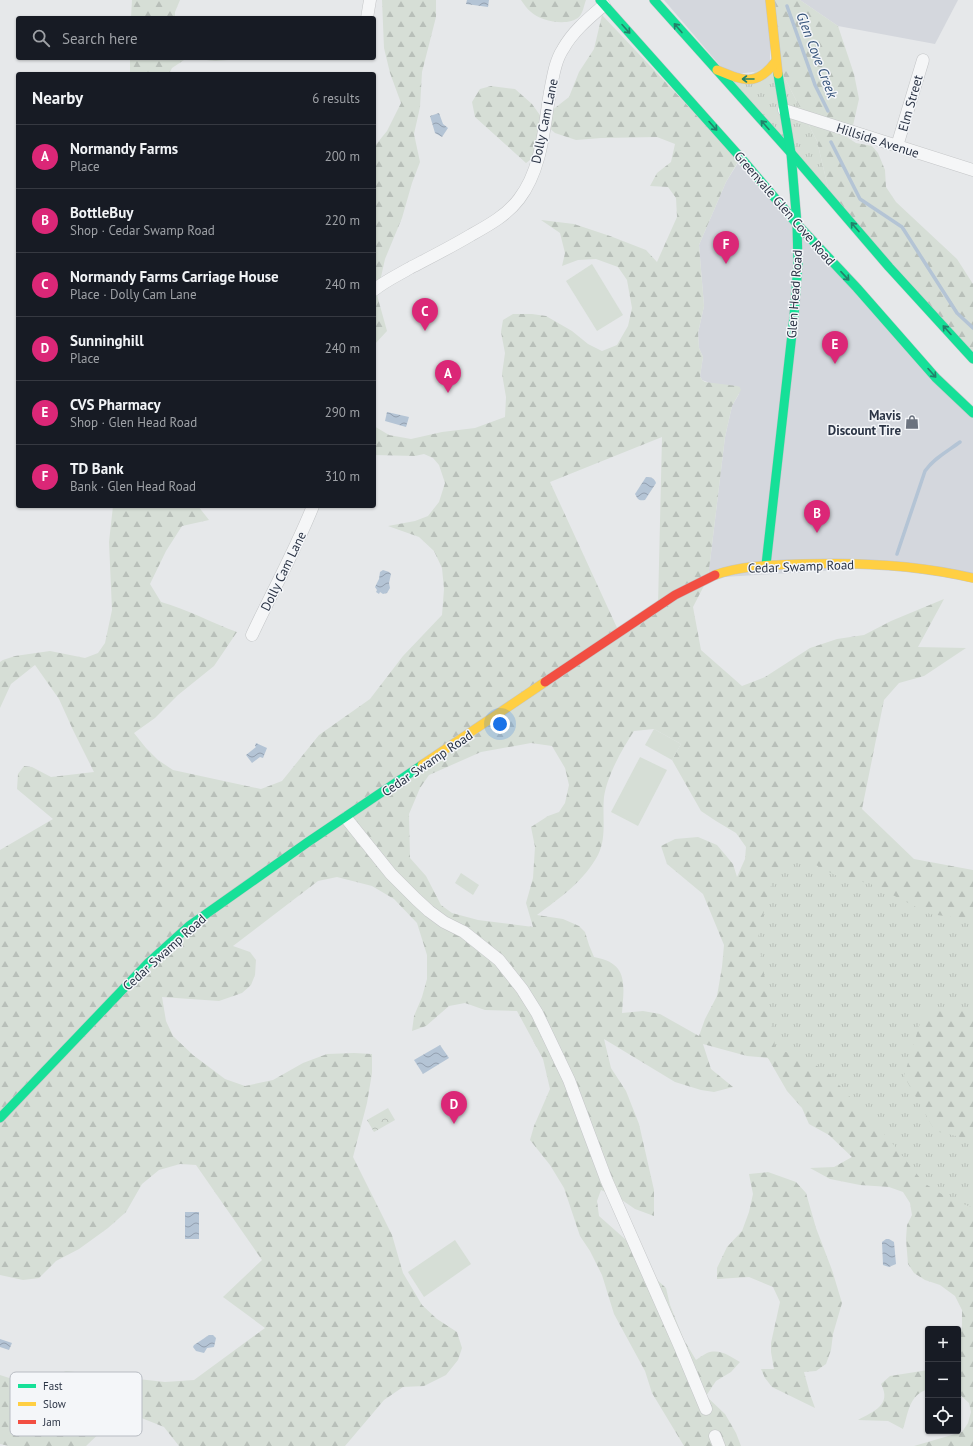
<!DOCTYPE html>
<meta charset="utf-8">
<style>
:root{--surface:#171b24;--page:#20242c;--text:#f1f3f6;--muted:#9ea1a6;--line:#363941;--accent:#db2777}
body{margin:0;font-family:"PT Sans",sans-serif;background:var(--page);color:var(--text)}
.controls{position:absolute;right:12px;bottom:12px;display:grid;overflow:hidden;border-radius:4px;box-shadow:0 1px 3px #0004}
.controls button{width:36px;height:36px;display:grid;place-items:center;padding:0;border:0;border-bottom:1px solid var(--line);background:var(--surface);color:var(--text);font:20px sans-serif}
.you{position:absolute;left:500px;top:724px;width:14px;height:14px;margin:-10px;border:3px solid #fff;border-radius:50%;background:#1a73e8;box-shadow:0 0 0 6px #1a73e833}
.badge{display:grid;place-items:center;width:26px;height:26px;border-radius:50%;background:var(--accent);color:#fff;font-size:13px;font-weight:700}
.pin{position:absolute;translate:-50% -33px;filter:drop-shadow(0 1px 2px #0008)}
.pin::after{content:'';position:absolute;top:21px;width:14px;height:12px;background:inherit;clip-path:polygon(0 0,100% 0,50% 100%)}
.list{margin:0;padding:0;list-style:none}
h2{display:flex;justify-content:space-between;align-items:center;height:52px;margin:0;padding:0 16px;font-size:17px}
h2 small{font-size:13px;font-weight:400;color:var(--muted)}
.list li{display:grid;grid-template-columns:26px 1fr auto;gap:12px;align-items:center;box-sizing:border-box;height:64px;padding:0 16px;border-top:1px solid var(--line)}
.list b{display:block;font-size:15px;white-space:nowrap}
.list p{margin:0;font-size:13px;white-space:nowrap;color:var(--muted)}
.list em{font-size:13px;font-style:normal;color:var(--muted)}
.icon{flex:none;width:22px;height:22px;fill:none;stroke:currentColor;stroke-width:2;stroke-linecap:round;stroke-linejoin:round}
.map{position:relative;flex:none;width:973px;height:1446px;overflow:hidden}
.search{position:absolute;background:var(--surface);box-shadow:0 1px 3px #0004;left:16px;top:16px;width:360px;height:44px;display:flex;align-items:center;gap:10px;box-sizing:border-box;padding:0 14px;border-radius:4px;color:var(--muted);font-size:15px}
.panel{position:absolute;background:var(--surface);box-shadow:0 1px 3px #0004;left:16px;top:72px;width:360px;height:436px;border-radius:4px}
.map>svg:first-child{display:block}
.built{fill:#d4d7dd}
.grass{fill:url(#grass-tufts)}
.forest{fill:url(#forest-firs);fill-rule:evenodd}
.park{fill:url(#park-crowns)}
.pitch{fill:#d6ded6}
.water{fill:url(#water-waves)}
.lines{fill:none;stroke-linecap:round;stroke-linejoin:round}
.stream{stroke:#b4c4d5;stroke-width:3.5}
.street-casing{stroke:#c4c6c8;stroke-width:13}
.fast-casing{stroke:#c4c6c8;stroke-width:10}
.slow-casing{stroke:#c4c6c8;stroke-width:10}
.jam-casing{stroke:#c4c6c8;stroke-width:10}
.street{stroke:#f5f6f7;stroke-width:12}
.fast{stroke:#16e098;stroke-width:9}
.slow{stroke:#ffcf43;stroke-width:9}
.jam{stroke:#f24e42;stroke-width:9}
.oneway{stroke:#22816a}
.labels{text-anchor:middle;stroke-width:3;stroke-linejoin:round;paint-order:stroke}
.street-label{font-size:13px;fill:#2b3445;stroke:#f4f6f9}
.poi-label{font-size:13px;font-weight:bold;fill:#2b3445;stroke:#f4f6f9;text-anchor:end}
.water-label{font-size:14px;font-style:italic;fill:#34527a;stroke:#f4f6f9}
.key{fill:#f4f6f9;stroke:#b8bcc3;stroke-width:1}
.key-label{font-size:11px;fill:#2b3445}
</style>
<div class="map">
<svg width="973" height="1446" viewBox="0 0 973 1446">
<defs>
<pattern id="grass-tufts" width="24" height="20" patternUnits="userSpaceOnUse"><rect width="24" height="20" fill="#d6ded6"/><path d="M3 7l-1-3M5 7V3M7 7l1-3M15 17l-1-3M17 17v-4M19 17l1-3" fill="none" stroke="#b8bfb9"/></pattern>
<pattern id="forest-firs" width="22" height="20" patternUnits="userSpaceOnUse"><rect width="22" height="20" fill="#d6ded6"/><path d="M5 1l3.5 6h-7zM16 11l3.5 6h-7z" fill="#b8bfb9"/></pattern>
<pattern id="park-crowns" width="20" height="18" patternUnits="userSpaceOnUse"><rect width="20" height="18" fill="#d6ded6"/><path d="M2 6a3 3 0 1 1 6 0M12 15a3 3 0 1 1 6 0" fill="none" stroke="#b8bfb9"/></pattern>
<pattern id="water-waves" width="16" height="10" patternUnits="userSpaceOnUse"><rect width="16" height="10" fill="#b4c4d5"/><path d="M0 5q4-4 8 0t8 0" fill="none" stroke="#93a0af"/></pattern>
</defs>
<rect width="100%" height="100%" fill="#e6e8ea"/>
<g class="built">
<polygon points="664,0 770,0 770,70 728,75"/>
<polygon points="800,0 958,0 935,44 838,26"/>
<polygon points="741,158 973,413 973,578 907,566 708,578 725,437 732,406 739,394 702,380 700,376 703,357 699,348 698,333 704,306 699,245 726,182"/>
</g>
<g class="grass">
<polygon points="776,61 817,141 830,196 728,75 742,79"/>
<polygon points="763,831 973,888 973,1259 742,1033"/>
</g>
<g class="forest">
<polygon points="132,0 180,0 175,12 175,18 131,18"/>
<polygon points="382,0 436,0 436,17 422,72 420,107 414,134 420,162 412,183 402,218 385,259 377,295 387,331 374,345 374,147 387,131 401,103 390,73 384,48"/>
<path d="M521 0H586C584 5 583 13 579 17 568 27 540 21 531 12 527 9 524 4 521 0Z"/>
<polygon points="770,0 800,0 838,26 854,74 859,99 852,130 842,134 856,143 872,146 878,153 885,170 886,187 896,202 957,259 973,284 973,359 830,196 817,141 776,61"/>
<path d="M602 15 739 160 726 182 699 245 704 306 698 333 699 348 703 357 700 376 702 380 705 382 737 386 740 387 741 390 732 406 725 437 708 578 693 607 701 650 742 686 765 677 810 648 837 639 864 635 891 621 944 599 918 647 966 648 924 676 899 683 884 700 862 809 914 859 973 870V920L930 914 869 883 843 879 821 868 800 855 785 860 775 873 767 898 758 938 767 991 769 1011 774 1036 775 1048 808 1060 829 1074 892 1143 924 1183 948 1198 971 1207 973 1210V1446H914L962 1432 968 1423 971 1412 969 1403 958 1393V1338L962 1328V1310L955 1296 940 1285 925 1280 914 1273 908 1264 906 1239 907 1225 912 1215 910 1203 903 1192 889 1187 860 1185 830 1179 810 1168 834 1167 852 1157 829 1135 809 1124 802 1108 787 1091 768 1058 747 1056 703 1044 711 1069 733 1087 714 1092 701 1090 675 1082 604 1039 611 1068 626 1091 639 1124 654 1190V1216L635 1209 619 1198 601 1190 597 1201 599 1216 642 1254 654 1277 666 1288 670 1305 684 1340 696 1360C699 1358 703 1355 707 1353 719 1348 730 1356 740 1362L731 1372 716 1381 706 1396 725 1414 736 1433 741 1446H684L652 1393 645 1371 614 1314 602 1275 590 1251 580 1236 564 1188 550 1165 530 1140 534 1126 550 1089 543 1059 517 1011 485 1010 465 1003 449 1006 426 1026 412 1031 414 1016 422 997 427 979V955L417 923 394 899 372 886 337 877 318 881 233 946 250 952 256 960 255 975 251 985 242 993 219 1001 162 997 166 1021 173 1036 193 1055 225 1079 245 1086 273 1080 303 1063 327 1054 354 1053 372 1054V1073L367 1103 353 1157 392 1235 403 1273 422 1305 437 1319 457 1332 462 1348 458 1360 446 1375 424 1386 403 1387 384 1400 345 1446H179L164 1427 139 1417 111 1422 86 1446H9L0 1444V1375L31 1385 66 1371 165 1382 194 1380 265 1328 223 1297 262 1260 196 1165 180 1164 159 1170 142 1184 126 1212 108 1228 79 1249 56 1261 39 1278 23 1280 0 1275V850L53 819 17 789 18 774 24 766 32 767 51 777 94 772 73 730 59 699 35 665 11 684 0 708V662L3 660 15 656 50 651 85 658 98 653 105 643 112 610 109 542 113 506H198L209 520 182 526 166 551 150 584 161 602C187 609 212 623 237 632L214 666 178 695 155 718 134 733 146 748 158 760 173 770 261 789 282 781 319 735 370 699 403 656 442 615 444 589 442 568 434 551 419 537 388 526 415 521 428 516 439 502 445 483 439 465 433 458 424 454 415 456 374 455V426L389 435 411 439 442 432 475 428 505 417 506 397 502 374 505 353 501 332 503 320 513 314H532L546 316 572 331 588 344 602 351 617 345 628 326 632 308 627 280 618 267 596 259 578 260 562 266 565 253 560 233 541 220 574 224 610 236 646 250 657 262 677 217 676 198 668 187 650 186 657 173 671 162 675 144 657 137 601 138 576 140 555 133 547 126 533 158 526 163 475 117 472 102 480 89 491 86 515 89 532 104 542 118 569 97 579 72 594 49ZM662 437 658 606 619 632 550 482ZM654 729 681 744 672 760 701 811 716 821 736 833 746 847 745 859 737 877 733 864 717 845 698 837 675 839 661 846 667 864 703 894 724 945 722 967 717 996 705 1019 699 1036 660 1014 643 1011 622 1013C624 985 629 963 594 957L589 945 585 932 579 926 563 919 537 915C560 898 584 881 598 855 607 837 602 816 604 797 607 776 622 749 634 731ZM531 743 552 746 565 768 569 785 565 803 559 812 548 816 531 827 535 847 533 878 526 903 533 927 478 920 452 913 441 905 426 876 410 858 409 814 420 788 429 775 481 752Z"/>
<polygon points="130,58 187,58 172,68 169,74 130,74"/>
<polygon points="189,58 255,58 215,61"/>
<polygon points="924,1010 973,1011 973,1140 935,1131 904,1076"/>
<polygon points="768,1172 796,1182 806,1193 816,1228 832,1270 842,1303 833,1334 831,1350 826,1364 816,1371 804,1372 810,1394 815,1408 772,1387 765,1378 761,1369 774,1369 771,1352 771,1343 780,1302 773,1287 749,1277 717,1279 717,1268 727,1247 742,1231 749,1212 753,1194 749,1174"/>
<path d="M928 1370V1389C908 1396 909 1412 903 1429L888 1421 858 1420C874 1411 892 1405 881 1384L890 1376Z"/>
</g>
<polygon class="park" points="388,1108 395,1120 374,1132 367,1120"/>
<g class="pitch">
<polygon points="592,264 623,315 597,331 566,281"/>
<polygon points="654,729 681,744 672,760 645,745"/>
<polygon points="640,757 667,770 638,826 611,812"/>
<polygon points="461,873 479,885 473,895 455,883"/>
<polygon points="455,1240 471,1264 424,1297 408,1272"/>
</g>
<g class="water">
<polygon points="467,0 489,0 488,7 466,4"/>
<polygon points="439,113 443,124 448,128 442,137 435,133 430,116"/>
<polygon points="387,412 409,417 406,427 385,421"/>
<path d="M646 477C652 477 654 478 656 483L645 500C639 501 638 500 635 494Z"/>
<polygon points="383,570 389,572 391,574 389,583 390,588 387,593 383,594 380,592 379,594 376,592 377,590 375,587 379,579 380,572"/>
<polygon points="256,743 267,748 263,758 260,757 252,763 246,755 256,747 255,746"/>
<polygon points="440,1045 449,1058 423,1074 414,1060"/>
<rect x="185" y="1212" width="14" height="27"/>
<polygon points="886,1239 889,1239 894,1242 896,1264 889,1267 883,1265 882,1242"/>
<polygon points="209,1335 213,1335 216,1338 214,1347 207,1348 204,1353 196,1351 193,1347 194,1345"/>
<polygon points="0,1339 12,1343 9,1350 0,1347"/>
</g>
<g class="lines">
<g class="stream">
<polyline points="787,6 815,85 828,111"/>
<polyline points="831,142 860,199 902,227 957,313 973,328"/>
<path d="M897 554 925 471C934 458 948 451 960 442"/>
</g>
<defs>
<g id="street">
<polyline points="367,18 370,0"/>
<polyline points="784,110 973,170"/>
<polyline points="897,146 923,60"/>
<path d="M374 290C385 281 398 275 410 268 431 257 451 247 471 235 489 225 507 215 519 199 542 169 544 127 550 92 553 77 555 61 563 49 573 31 589 18 604 5"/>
<path d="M252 635C272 592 295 551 313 506"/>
<polyline points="346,818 391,874 416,899 429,911 444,922 464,932 499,960 522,989 537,1013 569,1080 606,1179 681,1349 706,1409"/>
<polyline points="715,1436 719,1446"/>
</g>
<g id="fast">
<polyline points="600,0 741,158 797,224 857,288 936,378 973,413"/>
<polyline points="654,0 791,153 889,267 973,359"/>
<polyline points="766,565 794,316 798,264 797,224 791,153 778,74"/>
<polyline points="0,1118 148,963 189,926 308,842 422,765"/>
</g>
<g id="slow">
<polyline points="770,0 778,74"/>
<path d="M717 70C744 81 757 87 776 61"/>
<path d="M715 575C743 565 773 565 802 564 860 562 917 565 973 578"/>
<polyline points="422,765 545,682"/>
</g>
<polyline id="jam" points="545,682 675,595 715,575"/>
</defs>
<use href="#street" class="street-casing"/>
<use href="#fast" class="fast-casing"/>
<use href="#slow" class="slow-casing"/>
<use href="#jam" class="jam-casing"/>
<use href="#street" class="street"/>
<use href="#fast" class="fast"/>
<use href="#slow" class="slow"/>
<use href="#jam" class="jam"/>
</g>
<defs><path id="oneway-shaft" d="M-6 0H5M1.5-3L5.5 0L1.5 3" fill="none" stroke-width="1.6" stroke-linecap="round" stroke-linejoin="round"/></defs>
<g class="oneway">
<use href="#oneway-shaft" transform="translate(678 28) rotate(-131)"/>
<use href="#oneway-shaft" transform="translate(626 29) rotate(48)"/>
<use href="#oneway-shaft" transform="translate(748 79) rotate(-180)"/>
<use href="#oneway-shaft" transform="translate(765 125) rotate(-132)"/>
<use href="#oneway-shaft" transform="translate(713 126) rotate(48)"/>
<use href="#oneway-shaft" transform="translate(855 227) rotate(-131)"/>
<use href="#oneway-shaft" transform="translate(845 276) rotate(47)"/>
<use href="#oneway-shaft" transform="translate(947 330) rotate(-132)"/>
<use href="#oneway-shaft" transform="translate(932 373) rotate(48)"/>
</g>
<defs>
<symbol id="shop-bare" viewBox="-9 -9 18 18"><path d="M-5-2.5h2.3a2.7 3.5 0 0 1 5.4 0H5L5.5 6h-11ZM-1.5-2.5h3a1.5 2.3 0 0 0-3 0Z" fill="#6c737f" stroke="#f4f6f9" stroke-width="2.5" paint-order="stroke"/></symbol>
</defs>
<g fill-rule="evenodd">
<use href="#shop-bare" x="902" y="412" width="20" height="20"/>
</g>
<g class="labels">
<g class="street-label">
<text transform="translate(910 103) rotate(-74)" y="5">Elm Street</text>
<text transform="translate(544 121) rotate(-78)" y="5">Dolly Cam Lane</text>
<text transform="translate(878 140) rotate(18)" y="5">Hillside Avenue</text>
<text transform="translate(785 208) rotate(49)" y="5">Greenvale Glen Cove Road</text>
<text transform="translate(794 294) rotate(-86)" y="5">Glen Head Road</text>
<text transform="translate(801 566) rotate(-2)" y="5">Cedar Swamp Road</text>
<text transform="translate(283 571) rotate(-64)" y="5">Dolly Cam Lane</text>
<text transform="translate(427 763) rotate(-34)" y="5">Cedar Swamp Road</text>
<text transform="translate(164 952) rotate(-42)" y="5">Cedar Swamp Road</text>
</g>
<g class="poi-label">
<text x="901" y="420">Mavis<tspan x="901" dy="15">Discount Tire</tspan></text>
</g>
<g class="water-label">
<text transform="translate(817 55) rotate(69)" y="5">Glen Cove Creek</text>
</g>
</g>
<rect x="10" y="1372" width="132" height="64" rx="6" class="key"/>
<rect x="18" y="1384" width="18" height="4" fill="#16e098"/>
<rect x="18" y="1402" width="18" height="4" fill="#ffcf43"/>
<rect x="18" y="1420" width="18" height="4" fill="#f24e42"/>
<g class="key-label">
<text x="43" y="1390">Fast</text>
<text x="43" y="1408">Slow</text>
<text x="43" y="1426">Jam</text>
</g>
</svg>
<div class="controls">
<button>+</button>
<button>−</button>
<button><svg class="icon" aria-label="locate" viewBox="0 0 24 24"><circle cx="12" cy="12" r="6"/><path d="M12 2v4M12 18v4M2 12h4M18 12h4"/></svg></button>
</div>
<div class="you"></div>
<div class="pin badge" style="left:448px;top:393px">A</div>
<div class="pin badge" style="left:817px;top:533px">B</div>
<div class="pin badge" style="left:425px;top:331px">C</div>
<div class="pin badge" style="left:454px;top:1124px">D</div>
<div class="pin badge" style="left:835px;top:364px">E</div>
<div class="pin badge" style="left:726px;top:264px">F</div>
<div class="search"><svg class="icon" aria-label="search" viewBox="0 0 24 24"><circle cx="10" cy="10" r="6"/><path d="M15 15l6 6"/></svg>Search here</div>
<section class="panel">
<h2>Nearby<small>6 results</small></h2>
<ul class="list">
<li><span class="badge">A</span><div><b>Normandy Farms</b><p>Place</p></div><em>200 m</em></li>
<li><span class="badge">B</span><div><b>BottleBuy</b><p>Shop · Cedar Swamp Road</p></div><em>220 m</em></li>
<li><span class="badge">C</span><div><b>Normandy Farms Carriage House</b><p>Place · Dolly Cam Lane</p></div><em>240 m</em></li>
<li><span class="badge">D</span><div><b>Sunninghill</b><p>Place</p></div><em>240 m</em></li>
<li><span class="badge">E</span><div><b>CVS Pharmacy</b><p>Shop · Glen Head Road</p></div><em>290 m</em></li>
<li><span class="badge">F</span><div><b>TD Bank</b><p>Bank · Glen Head Road</p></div><em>310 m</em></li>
</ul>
</section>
</div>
